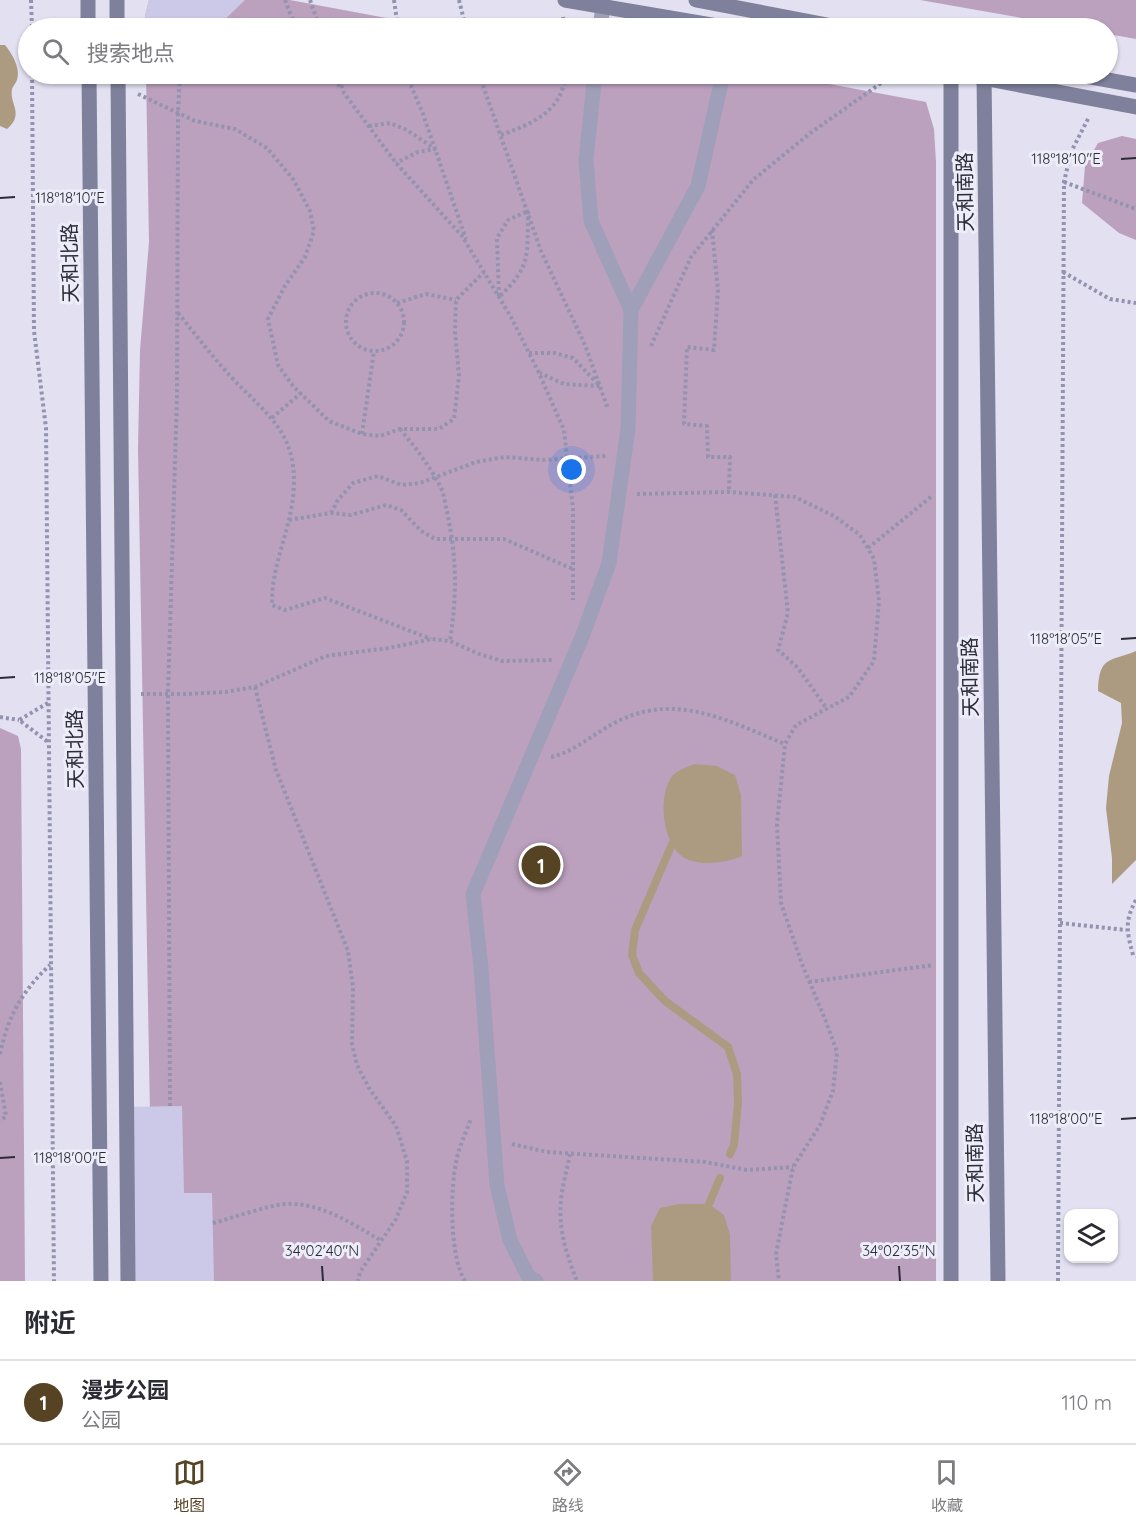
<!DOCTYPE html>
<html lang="zh">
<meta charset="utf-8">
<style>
:root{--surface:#fff;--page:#f7f7f7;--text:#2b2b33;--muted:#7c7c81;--line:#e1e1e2;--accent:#554323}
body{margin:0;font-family:Quicksand,"Noto Sans SC",sans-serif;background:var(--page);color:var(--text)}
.controls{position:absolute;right:18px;bottom:18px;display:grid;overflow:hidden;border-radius:12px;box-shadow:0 2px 4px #0004}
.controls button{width:54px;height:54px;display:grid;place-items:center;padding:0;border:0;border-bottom:2px solid var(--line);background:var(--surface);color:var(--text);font:30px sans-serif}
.you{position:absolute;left:572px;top:470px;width:21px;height:21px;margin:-15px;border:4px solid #fff;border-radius:50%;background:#1a73e8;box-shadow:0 0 0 9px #1a73e833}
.badge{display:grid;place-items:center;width:39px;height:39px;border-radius:50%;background:var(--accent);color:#fff;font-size:20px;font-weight:700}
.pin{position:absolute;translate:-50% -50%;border:3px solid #fff;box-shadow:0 2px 6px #0006}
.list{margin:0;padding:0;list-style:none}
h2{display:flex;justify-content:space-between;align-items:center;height:78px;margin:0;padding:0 24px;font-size:26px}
h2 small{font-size:20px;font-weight:400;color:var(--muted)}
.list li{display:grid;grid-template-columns:39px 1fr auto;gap:18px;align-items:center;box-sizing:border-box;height:84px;padding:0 24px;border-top:2px solid var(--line)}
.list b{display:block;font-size:22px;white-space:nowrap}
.list p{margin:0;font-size:20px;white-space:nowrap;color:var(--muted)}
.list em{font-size:20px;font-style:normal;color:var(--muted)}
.icon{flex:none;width:33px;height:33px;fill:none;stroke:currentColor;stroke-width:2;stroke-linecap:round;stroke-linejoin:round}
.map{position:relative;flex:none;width:1136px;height:1281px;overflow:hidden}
.search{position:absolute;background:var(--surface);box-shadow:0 2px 4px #0004;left:18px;right:18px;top:18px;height:66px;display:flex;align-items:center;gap:15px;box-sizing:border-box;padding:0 21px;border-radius:33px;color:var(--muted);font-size:22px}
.sheet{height:162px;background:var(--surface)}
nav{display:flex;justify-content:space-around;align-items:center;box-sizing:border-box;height:84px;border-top:2px solid var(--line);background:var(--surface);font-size:16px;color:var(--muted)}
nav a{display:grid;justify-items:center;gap:3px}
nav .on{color:var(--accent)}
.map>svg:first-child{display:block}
.green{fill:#bca1bf}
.plaza{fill:#ccc8e7}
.water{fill:#ac9b81}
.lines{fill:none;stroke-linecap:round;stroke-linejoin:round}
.stream{stroke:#ac9b81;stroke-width:8}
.path{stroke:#9393af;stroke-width:4;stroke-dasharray:3 3;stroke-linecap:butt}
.street{stroke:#a09fba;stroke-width:15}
.secondary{stroke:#7e809c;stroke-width:15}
.ticks{fill:none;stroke:#2b2c37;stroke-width:2}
.labels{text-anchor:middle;stroke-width:6;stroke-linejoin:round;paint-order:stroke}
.street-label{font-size:20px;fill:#2b2c37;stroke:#edecf9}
.ticks-label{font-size:15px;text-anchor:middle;fill:#2b2c37;stroke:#edecf9;stroke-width:6;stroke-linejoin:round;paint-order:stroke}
</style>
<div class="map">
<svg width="1136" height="1281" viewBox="0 0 1136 1281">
<rect width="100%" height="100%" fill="#e2e0f1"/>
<g class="green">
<polygon points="149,0 290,0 440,28 145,28 145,16"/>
<polygon points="920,0 1136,0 1136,39 1108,34 1108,28 1079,28"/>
<polygon points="146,74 775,74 926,102 934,129 936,162 936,1281 153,1281 138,449 140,350 149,242"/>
<polygon points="1122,136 1136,139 1136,240 1119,233 1082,203 1085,166 1098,143"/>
<polygon points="0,728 18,736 21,749 25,1281 0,1281"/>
</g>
<g class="plaza">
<polygon points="149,0 245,0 216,28 146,28 145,16"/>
<polygon points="182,1106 184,1193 212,1193 214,1281 128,1281 125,1107"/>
</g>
<g class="water">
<path d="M0 45H5C12 54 21 68 17 80 16 83 13 86 12 89 9 104 25 114 7 129L0 126Z"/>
<path d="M1136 651V860L1112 884V858L1106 808 1109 776 1122 723 1121 703 1098 691C1099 656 1109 662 1136 651Z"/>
<path d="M694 764 717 766 735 775 741 795 742 856C727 863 698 867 683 857 662 843 657 794 673 775 678 770 688 767 694 764Z"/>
<polygon points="679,1204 709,1204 724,1215 730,1235 731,1281 653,1281 651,1226 660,1208"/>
</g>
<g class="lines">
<g class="stream">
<polyline points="672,844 635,930 632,955 639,973 665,1001 728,1047 737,1074 738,1103 734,1145 730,1154"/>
<polyline points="709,1204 720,1178"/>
</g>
<g class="path">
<polyline points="31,0 32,28"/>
<polyline points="285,0 292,18 300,28"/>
<polyline points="310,0 320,28"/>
<polyline points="394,0 398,28"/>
<polyline points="459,0 466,28"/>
<polyline points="563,17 564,28"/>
<polyline points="32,74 34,331 46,428 54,1281"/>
<polyline points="331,74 340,87"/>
<polyline points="337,74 344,93 396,163 462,236 511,317 539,373 564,430 573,509 573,600"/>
<polyline points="406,74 423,114 466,239"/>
<polyline points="479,74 541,251 585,345 608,409"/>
<polyline points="138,94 195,121 235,129 267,148 293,179 310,211 314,231 305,257 285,286 268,319 278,365 293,386 329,421 362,434 380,436 400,429 439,429 454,419 459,376 455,332 456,300 484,272"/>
<polyline points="369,126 390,123 407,130 435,149 418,152 396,163"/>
<path d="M501 135C532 124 564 110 565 74"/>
<polyline points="1064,182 1136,209"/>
<path d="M528 211C527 254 532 266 499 297L497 238 508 220Z"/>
<polyline points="712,230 718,290 714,350 687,347 684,424 707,426 708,457 730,457 729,492"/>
<polyline points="1063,272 1110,299 1136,303"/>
<circle cx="375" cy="322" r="29"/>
<polyline points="397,303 426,294 456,300"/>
<path d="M178 313C195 334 212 356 231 377 269 417 300 434 293 497 289 534 271 567 272 605L285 610 325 598 431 639"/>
<polyline points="651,346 691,257 753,180 809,134 894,74"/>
<polyline points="529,353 555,353 573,358 600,386 564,384 540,373"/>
<polyline points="272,418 301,393"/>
<path d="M400 429C415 447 429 465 440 486 444 493 445 504 447 512 457 558 457 595 450 641"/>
<polyline points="362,434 374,351"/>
<polyline points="637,494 729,492 795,497 834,516 860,535 874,559 879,601 874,661 849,697 796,725 785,744 777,824 781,903 802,964 825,1019 837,1052 833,1091 820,1125 793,1167 776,1254 779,1281"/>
<polyline points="775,495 788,613 778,650 798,668 827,709"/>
<polyline points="331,513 338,500 353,483 378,476 401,485 420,483 476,462 505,457 542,460 606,456"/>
<polyline points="289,520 331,513 351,515 386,505 401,510 421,531 435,539 504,539 573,569"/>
<polyline points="868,548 932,496"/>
<polyline points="255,687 276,770 348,951 353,987 352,1044 357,1065 369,1088 396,1126 407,1161 407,1192 396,1219 360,1272 358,1281"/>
<polyline points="141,694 187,694 225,692 255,687 326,656 389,648 432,639 450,641 479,654 502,661 553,660"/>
<polyline points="48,703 19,720 48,742"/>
<polyline points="0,717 19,720"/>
<path d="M551 757C578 751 599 728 625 718 681 694 733 723 785 744"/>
<path d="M1136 900C1124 922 1127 932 1133 955L1136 956"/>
<polyline points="1060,923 1126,930"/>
<polyline points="809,982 933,965"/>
<path d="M0 1054C8 1016 22 991 50 965"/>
<polyline points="0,1082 6,1116 0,1121"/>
<polyline points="170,1106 168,694 177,396 178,113 180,74"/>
<polyline points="512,1144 547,1152 705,1162 747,1170 793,1167"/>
<path d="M570 1154C567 1170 562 1186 561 1201 558 1228 567 1257 577 1281"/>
<path d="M213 1223C233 1218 265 1206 285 1204 320 1202 351 1223 380 1240"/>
<path d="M465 1281C449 1256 450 1186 457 1158 460 1144 467 1131 471 1118"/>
<polyline points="1058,1281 1064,182 1071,152 1089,117"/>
</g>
<g class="street">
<polyline points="600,28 603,6"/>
<polyline points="631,310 698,186 723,74"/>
<polyline points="536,1281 528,1276 510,1240 497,1185 481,968 473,894 582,637 609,563 628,429 631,310 591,221 586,160 595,74"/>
</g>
<g class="secondary">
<polyline points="88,0 88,28"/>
<polyline points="117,0 117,28"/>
<polyline points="565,0 729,28"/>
<polyline points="696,0 843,28"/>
<polyline points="89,74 101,1281"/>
<polyline points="118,74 128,1281"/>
<polyline points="962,74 1136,107"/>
<polyline points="984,74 998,1281"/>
<polyline points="1074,74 1136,85"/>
<polyline points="951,1281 951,74"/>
</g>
</g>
<path class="ticks" d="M1121 159 1136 158M0 198 15 197M1121 639 1136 638M0 678 15 677M1121 1119 1136 1118M0 1158 15 1157M322 1266 323 1281M899 1266 900 1281"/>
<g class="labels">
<g class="street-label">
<text transform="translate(965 192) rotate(-91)" y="7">天和南路</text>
<text transform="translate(70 263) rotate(-91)" y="7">天和北路</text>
<text transform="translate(970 677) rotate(-91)" y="7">天和南路</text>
<text transform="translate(75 749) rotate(-91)" y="7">天和北路</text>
<text transform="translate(975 1163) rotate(-91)" y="7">天和南路</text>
</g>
</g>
<g class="ticks-label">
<text x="1066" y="164">118°18'10"E</text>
<text x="70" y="203">118°18'10"E</text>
<text x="1066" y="644">118°18'05"E</text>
<text x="70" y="683">118°18'05"E</text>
<text x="1066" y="1124">118°18'00"E</text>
<text x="70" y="1163">118°18'00"E</text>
<text x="322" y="1256">34°02'40"N</text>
<text x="899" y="1256">34°02'35"N</text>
</g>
</svg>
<div class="controls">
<button><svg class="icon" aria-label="layers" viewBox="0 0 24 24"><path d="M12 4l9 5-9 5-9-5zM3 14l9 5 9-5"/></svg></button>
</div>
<div class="you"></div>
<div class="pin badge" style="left:541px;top:865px">1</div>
<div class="search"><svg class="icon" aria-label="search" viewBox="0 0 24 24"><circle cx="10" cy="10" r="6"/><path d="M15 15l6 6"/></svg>搜索地点</div>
</div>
<section class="sheet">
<h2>附近<small></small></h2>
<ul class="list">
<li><span class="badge">1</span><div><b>漫步公园</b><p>公园</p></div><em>110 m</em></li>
</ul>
</section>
<nav>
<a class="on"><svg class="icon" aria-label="map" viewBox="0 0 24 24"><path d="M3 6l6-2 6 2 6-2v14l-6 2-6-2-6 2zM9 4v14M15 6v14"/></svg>地图</a>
<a><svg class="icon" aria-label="directions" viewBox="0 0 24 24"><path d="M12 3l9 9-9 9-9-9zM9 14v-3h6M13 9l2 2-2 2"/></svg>路线</a>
<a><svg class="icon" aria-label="saved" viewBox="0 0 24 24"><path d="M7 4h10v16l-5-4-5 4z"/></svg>收藏</a>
</nav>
